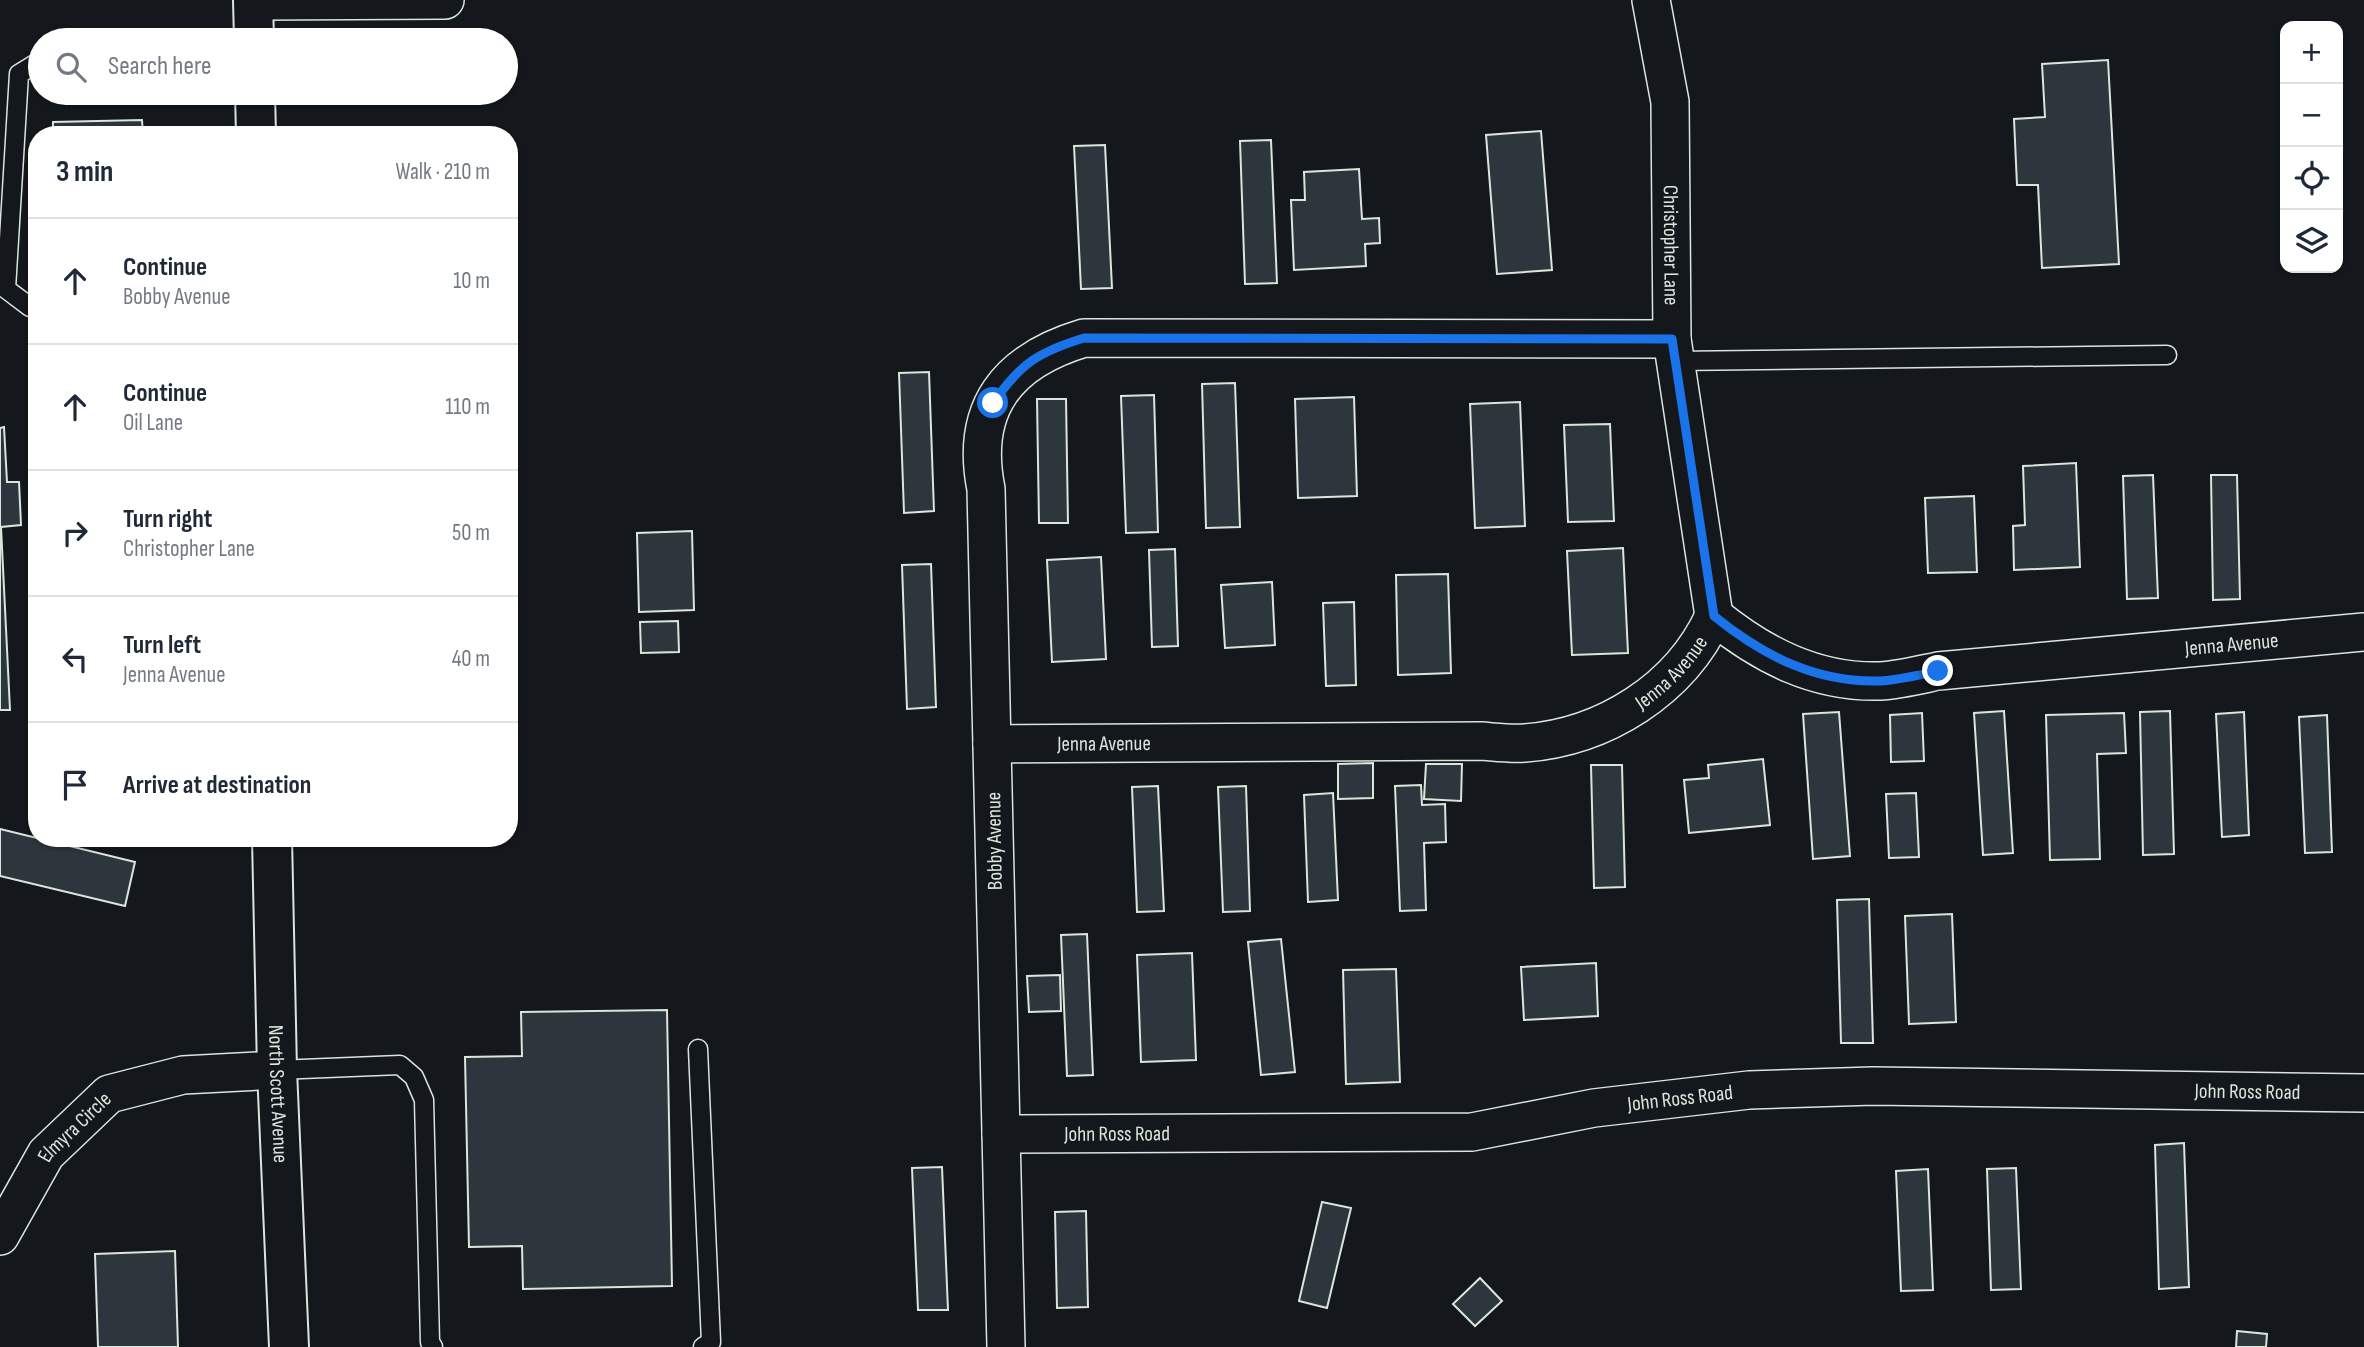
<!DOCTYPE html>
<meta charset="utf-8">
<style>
:root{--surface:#fff;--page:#f2f2f3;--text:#1f2937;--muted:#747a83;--line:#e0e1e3}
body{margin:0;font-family:"Sofia Sans Condensed",sans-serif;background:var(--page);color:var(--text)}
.controls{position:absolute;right:21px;top:21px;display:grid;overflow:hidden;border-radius:14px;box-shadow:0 2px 5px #0004}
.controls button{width:63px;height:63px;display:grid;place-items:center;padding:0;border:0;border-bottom:2px solid var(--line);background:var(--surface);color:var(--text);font:35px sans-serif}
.stop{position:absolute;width:21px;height:21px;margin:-16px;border:5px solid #1a73e8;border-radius:50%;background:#fff}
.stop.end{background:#1a73e8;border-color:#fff;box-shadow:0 2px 7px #0008}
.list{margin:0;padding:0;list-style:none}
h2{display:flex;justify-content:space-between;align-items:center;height:91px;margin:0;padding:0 28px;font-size:30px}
h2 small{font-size:23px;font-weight:400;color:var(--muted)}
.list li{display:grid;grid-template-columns:46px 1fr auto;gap:21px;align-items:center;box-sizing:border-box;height:126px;padding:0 28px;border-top:2px solid var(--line)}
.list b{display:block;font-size:26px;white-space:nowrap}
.list p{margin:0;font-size:23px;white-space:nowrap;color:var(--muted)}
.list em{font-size:23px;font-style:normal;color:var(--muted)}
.icon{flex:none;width:38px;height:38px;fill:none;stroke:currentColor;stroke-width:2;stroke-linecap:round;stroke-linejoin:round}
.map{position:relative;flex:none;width:2364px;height:1347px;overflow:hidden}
.search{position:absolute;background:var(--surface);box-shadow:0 2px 5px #0004;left:28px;top:28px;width:490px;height:77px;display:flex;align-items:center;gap:18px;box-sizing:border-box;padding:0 24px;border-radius:38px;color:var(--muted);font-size:26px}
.panel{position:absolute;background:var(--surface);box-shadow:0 2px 5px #0004;left:28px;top:126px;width:490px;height:721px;border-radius:28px}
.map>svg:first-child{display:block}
.building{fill:#2c363c;stroke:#d8e6dc;stroke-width:2}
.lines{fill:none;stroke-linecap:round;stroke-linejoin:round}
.service-casing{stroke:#d8e6dc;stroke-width:21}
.minor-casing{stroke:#d8e6dc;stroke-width:40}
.secondary-casing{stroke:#d8e6dc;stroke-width:42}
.service{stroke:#14181c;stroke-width:18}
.minor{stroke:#14181c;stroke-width:37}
.secondary{stroke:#14181c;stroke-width:38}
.route{stroke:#1a73e8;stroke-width:9}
.labels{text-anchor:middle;stroke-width:5;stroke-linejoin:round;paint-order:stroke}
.street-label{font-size:21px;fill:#d8e6dc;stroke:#14181c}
</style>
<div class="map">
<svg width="2364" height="1347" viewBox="0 0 2364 1347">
<rect width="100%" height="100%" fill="#14181c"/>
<g class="building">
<polygon points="2108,60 2119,264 2042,268 2038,185 2017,185 2014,119 2045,117 2042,64"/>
<polygon points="142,120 143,135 53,135 53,122"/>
<polygon points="1541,131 1552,270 1497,274 1486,135"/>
<polygon points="1271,140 1277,283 1245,284 1240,141"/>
<polygon points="1105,145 1112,288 1081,289 1074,146"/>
<polygon points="1359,169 1362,219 1379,218 1380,243 1365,244 1366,266 1294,270 1291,200 1305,200 1304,172"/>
<polygon points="929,372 934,511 904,513 899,373"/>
<polygon points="1235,383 1240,527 1206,528 1202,384"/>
<polygon points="1154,395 1158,532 1126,533 1121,396"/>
<polygon points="1354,397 1357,496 1298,498 1295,399"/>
<polygon points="1037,399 1066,399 1068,523 1039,523"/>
<polygon points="1520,402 1525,526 1475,528 1470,404"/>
<polygon points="1610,424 1614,521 1568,522 1564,425"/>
<polygon points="4,427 7,482 19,482 21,525 1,527 10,710 0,710 0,428"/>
<polygon points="2076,463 2080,567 2014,570 2013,526 2025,525 2023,466"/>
<polygon points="2153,475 2158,598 2127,599 2123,476"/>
<polygon points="2211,475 2237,475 2240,599 2213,600"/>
<polygon points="1974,496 1977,572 1928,573 1925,498"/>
<polygon points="692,531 694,610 639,612 637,533"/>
<polygon points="1623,548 1628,653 1572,655 1567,551"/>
<polygon points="1175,549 1178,646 1152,647 1149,550"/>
<polygon points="1101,557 1106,659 1052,662 1047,560"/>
<polygon points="931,564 936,707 907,709 902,565"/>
<polygon points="1448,574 1451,673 1398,675 1396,575"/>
<polygon points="1272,582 1275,645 1225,648 1221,585"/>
<polygon points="1354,602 1356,685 1326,686 1323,603"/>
<polygon points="678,621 679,652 641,653 640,622"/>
<polygon points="2004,711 2013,853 1983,855 1974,713"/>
<polygon points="2170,711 2174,854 2143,855 2140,712"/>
<polygon points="1839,712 1850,856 1813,859 1803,714"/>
<polygon points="2244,712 2249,835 2222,837 2216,714"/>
<polygon points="1922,713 1924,761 1891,762 1890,715"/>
<polygon points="2124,713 2126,753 2097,754 2100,859 2050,860 2046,715"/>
<polygon points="2327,715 2332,852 2305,853 2299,717"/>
<polygon points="1763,759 1770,825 1689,833 1684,780 1709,778 1708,765"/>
<polygon points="1373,763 1373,798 1338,799 1338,764"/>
<polygon points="1426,764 1462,764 1461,801 1424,799"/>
<polygon points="1591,765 1622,765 1625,887 1594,888"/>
<polygon points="1421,785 1422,805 1445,804 1446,842 1424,843 1426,910 1400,911 1395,786"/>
<polygon points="1158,786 1164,911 1137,912 1132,787"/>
<polygon points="1246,786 1250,911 1223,912 1218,787"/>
<polygon points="1333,793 1338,900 1308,902 1304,795"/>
<polygon points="1916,793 1919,857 1889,858 1886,794"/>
<polygon points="0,829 135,862 125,906 0,876"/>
<polygon points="1869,899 1873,1043 1841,1043 1837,900"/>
<polygon points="1952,914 1956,1022 1909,1024 1905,916"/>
<polygon points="1087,934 1093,1075 1067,1076 1061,935"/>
<polygon points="1281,939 1295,1072 1261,1075 1248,942"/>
<polygon points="1192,953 1196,1060 1141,1062 1137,955"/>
<polygon points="1596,963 1598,1016 1524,1020 1521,967"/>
<polygon points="1396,969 1400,1082 1346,1084 1343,970"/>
<polygon points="1060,975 1061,1011 1029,1012 1027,976"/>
<polygon points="667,1010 672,1286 523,1289 522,1246 469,1247 465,1057 522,1056 521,1012"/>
<polygon points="2184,1143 2189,1287 2159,1289 2155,1145"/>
<polygon points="942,1167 948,1310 918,1310 912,1168"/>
<polygon points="2016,1168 2021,1289 1991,1290 1987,1169"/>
<polygon points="1928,1169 1933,1290 1901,1291 1896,1171"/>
<polygon points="1322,1202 1351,1208 1327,1308 1299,1301"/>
<polygon points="1086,1211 1088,1307 1057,1308 1055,1212"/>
<polygon points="175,1251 178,1347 98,1347 95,1254"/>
<polygon points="1480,1278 1502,1301 1475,1326 1453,1304"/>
<polygon points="2237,1331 2267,1334 2266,1347 2236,1347"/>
</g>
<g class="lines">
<defs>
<g id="service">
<polyline points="37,307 30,307 6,289 19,74 40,61"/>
<polyline points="1675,361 2167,355"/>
<polyline points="698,1049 711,1342 703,1347"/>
<polyline points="277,1070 400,1065 414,1077 424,1100 430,1342 433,1347"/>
</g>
<g id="minor">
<path id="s1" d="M1651 0 1670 102 1672 339 1714 616"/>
<polyline points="253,1 445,0"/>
<path id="s2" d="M1714 616C1762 655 1816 683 1880 681 1899 680 1919 675 1938 671L2364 632"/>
<path id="s3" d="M992 744 1481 741C1495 742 1510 744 1525 743 1604 737 1680 690 1714 616"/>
<path id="s4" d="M1001 1134 1472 1132 1594 1108 1749 1090 1873 1086 2364 1093"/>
<path id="s5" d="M0 1236 46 1154 109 1094 183 1075 277 1070"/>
<path d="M1006 1347 986 489C970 408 1007 361 1084 338L1672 339"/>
</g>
<g id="secondary">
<polyline points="253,0 254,40"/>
<polyline points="255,93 256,135"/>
<path id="s6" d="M272 838 277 1070 289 1347"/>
</g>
</defs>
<use href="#service" class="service-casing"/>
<use href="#minor" class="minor-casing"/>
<use href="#secondary" class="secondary-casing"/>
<use href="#service" class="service"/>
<use href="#minor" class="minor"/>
<use href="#secondary" class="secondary"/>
</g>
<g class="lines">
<path class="route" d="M993 403C1020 364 1038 352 1084 338L1672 339 1714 616C1762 655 1816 683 1880 681 1899 680 1919 675 1938 671"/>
</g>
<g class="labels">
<g class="street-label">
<text dy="7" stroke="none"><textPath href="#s1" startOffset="247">Christopher Lane</textPath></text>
<text dy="7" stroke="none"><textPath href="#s2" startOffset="536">Jenna Avenue</textPath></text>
<text dy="7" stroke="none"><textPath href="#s3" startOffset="700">Jenna Avenue</textPath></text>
<text dy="7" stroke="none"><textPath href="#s3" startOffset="112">Jenna Avenue</textPath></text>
<text transform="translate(994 841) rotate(-91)" y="7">Bobby Avenue</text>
<text dy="7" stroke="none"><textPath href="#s4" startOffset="1250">John Ross Road</textPath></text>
<text dy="7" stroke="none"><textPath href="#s6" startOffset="256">North Scott Avenue</textPath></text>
<text dy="7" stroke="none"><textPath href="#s4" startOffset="682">John Ross Road</textPath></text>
<text dy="7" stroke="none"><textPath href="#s5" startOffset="133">Elmyra Circle</textPath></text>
<text dy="7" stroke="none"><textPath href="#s4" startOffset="116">John Ross Road</textPath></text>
</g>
</g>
</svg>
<div class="controls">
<button>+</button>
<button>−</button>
<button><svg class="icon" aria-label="locate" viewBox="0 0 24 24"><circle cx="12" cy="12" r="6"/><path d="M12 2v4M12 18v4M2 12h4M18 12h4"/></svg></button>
<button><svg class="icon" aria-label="layers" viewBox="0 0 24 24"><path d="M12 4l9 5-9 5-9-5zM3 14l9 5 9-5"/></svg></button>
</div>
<div class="stop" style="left:993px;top:403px"></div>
<div class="stop end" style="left:1938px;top:671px"></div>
<div class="search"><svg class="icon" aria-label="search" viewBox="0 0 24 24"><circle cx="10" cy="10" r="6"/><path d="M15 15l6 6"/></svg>Search here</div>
<section class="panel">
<h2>3 min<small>Walk · 210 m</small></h2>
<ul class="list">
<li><svg class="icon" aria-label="ahead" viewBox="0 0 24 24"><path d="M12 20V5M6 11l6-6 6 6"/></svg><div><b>Continue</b><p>Bobby Avenue</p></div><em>10 m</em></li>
<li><svg class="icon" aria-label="ahead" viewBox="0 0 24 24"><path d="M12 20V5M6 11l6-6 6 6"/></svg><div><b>Continue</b><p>Oil Lane</p></div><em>110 m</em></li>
<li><svg class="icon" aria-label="right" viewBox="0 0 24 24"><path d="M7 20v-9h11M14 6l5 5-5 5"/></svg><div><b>Turn right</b><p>Christopher Lane</p></div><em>50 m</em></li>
<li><svg class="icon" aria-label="left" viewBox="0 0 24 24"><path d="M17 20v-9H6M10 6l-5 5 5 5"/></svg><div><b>Turn left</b><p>Jenna Avenue</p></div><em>40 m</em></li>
<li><svg class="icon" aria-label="arrive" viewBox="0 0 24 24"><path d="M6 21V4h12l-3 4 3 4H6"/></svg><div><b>Arrive at destination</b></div></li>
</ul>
</section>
</div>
